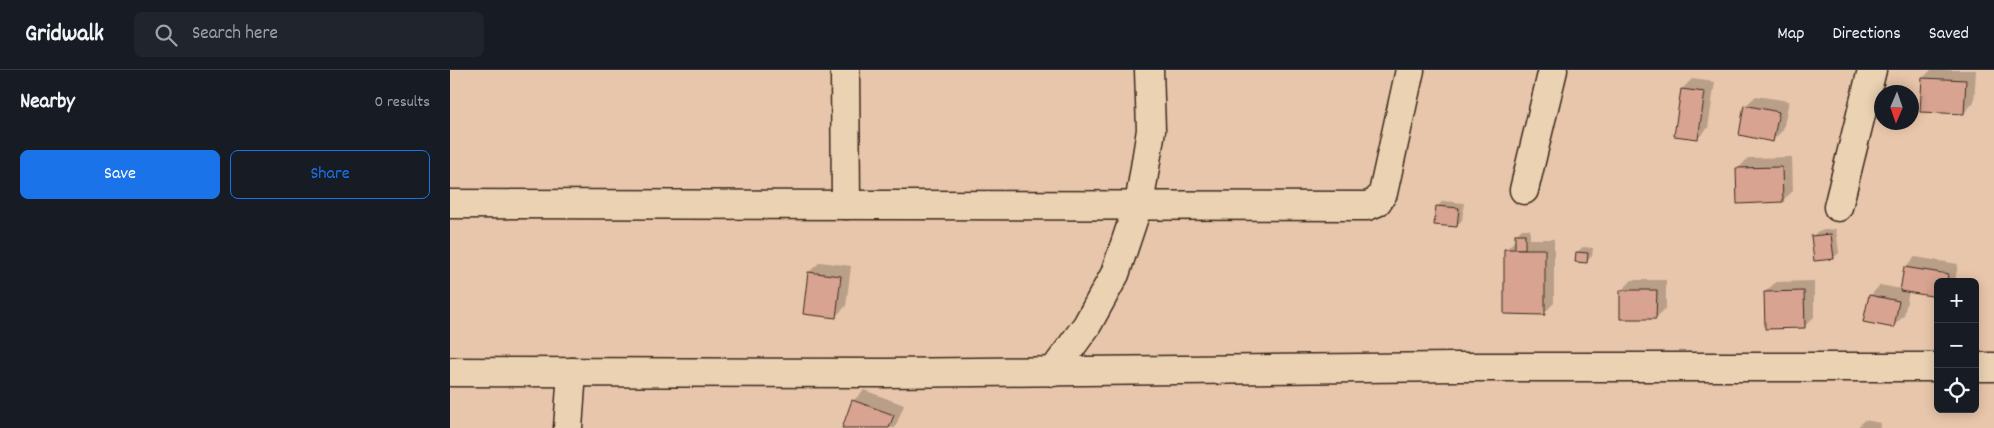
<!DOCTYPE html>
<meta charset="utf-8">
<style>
:root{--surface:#171b24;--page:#20242c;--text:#f1f3f6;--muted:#9ea1a6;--line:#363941;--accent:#1a73e8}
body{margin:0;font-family:Dekko,sans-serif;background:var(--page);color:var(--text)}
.controls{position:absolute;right:15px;bottom:15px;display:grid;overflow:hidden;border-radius:8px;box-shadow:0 2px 12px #0003}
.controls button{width:45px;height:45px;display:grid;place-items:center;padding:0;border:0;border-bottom:1px solid var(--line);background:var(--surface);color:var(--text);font:25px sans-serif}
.compass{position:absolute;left:1424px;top:15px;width:45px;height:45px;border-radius:50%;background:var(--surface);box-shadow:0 2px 12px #0003;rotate:182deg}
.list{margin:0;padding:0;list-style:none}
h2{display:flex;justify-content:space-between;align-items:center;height:65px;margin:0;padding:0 20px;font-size:21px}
h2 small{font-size:16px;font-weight:400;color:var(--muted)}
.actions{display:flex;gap:10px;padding:15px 20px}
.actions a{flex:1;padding:11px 0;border:1px solid var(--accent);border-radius:8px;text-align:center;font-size:18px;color:var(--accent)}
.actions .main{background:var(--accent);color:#fff}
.icon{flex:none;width:28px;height:28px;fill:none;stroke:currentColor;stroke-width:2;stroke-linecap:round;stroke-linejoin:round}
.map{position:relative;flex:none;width:1544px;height:358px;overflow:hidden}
header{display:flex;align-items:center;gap:30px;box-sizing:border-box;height:70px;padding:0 25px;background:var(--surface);border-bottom:1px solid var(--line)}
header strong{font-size:24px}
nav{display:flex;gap:28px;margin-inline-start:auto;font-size:18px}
.search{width:350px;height:45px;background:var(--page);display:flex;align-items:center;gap:12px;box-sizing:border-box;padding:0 18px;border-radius:8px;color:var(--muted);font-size:19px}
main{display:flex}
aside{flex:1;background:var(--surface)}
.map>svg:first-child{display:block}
.shadow{fill:#0003}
.building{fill:#d8a391;stroke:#3b2a1e}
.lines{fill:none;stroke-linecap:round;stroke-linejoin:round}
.minor-casing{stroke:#3b2a1e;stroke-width:31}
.minor{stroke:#ebd2b3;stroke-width:28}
</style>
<header>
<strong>Gridwalk</strong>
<div class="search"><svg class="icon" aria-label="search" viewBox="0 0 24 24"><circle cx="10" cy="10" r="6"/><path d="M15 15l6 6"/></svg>Search here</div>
<nav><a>Map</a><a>Directions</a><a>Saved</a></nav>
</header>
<main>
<aside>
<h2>Nearby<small>0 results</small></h2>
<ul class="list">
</ul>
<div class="actions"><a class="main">Save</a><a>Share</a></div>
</aside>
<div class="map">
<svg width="1544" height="358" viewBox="0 0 1544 358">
<rect width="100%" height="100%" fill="#e8c6ab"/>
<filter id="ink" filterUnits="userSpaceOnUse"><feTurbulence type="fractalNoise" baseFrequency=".02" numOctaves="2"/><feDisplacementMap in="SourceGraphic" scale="10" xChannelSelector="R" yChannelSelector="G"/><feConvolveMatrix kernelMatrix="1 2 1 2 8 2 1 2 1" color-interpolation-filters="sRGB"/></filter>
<g filter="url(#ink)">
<g class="shadow">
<polygon points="1481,0 1526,0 1524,32 1514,43 1473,8"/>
<polygon points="1242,9 1265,12 1258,58 1248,68 1225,65 1232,19"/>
<polygon points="1306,26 1339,31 1333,60 1323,70 1295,36"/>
<polygon points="1342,87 1343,121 1332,131 1288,99 1298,88"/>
<polygon points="993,131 1014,133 1012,150 1007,156 987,137"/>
<polygon points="1072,159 1080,159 1080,169 1104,169 1104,233 1094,243 1056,180 1066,169 1067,164"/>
<polygon points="1386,159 1389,183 1383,188 1362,167 1368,161"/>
<polygon points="1133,177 1143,178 1142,186 1136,192 1127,182"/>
<polygon points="1465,187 1508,194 1505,212 1488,212 1459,221 1454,246 1443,256 1420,226 1430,215 1451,219 1455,197"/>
<polygon points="370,192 401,196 396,236 385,247 359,202"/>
<polygon points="1182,210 1216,210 1216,238 1206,248 1171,221"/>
<polygon points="1364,211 1364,247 1354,257 1315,222 1326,212"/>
<polygon points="414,320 454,335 445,358 393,358 403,331"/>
<polygon points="1414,350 1431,353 1430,358 1407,358"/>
</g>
<g class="building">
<polygon points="1472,8 1516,10 1514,44 1470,42"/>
<polygon points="1231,19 1255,22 1248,69 1224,66"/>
<polygon points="1294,35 1329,42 1323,72 1289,65"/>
<polygon points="1332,97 1333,132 1287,134 1286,98"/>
<polygon points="986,136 1009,138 1007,157 984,155"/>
<rect x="1065" y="164" width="10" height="15"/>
<polygon points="1381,164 1384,189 1364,191 1361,166"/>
<polygon points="1054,179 1095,179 1095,245 1054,244"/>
<polygon points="1126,182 1138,183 1137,193 1125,192"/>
<polygon points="1454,197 1498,204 1497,212 1488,212 1488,227 1450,221"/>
<polygon points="358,202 391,206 386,248 353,244"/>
<polygon points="1170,220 1207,220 1206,249 1170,249"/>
<polygon points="1354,221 1355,258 1315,259 1314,222"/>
<polygon points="1419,225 1449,231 1444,258 1413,252"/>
<polygon points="402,330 444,345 439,358 392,358"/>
</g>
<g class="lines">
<defs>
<g id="minor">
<polyline points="395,0 396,135"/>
<polyline points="1074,120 1103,0"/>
<polyline points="0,134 917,136 927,132 933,123 960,0"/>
<polyline points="1388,137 1422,0"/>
<polyline points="1525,297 1544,297"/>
<polyline points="0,302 435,303 1007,297 1488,297"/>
<polyline points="603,302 637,255 665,204 690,129 701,60 699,0"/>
<polyline points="118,358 122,302"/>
</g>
</defs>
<use href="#minor" class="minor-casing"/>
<use href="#minor" class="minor"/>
</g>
</g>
</svg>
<div class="controls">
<button>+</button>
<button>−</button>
<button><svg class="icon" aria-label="locate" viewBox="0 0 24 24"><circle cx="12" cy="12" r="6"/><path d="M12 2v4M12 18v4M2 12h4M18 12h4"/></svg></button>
</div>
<svg class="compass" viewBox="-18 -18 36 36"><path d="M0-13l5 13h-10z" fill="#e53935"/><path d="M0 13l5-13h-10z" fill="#9ea1a6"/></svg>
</div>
</main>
